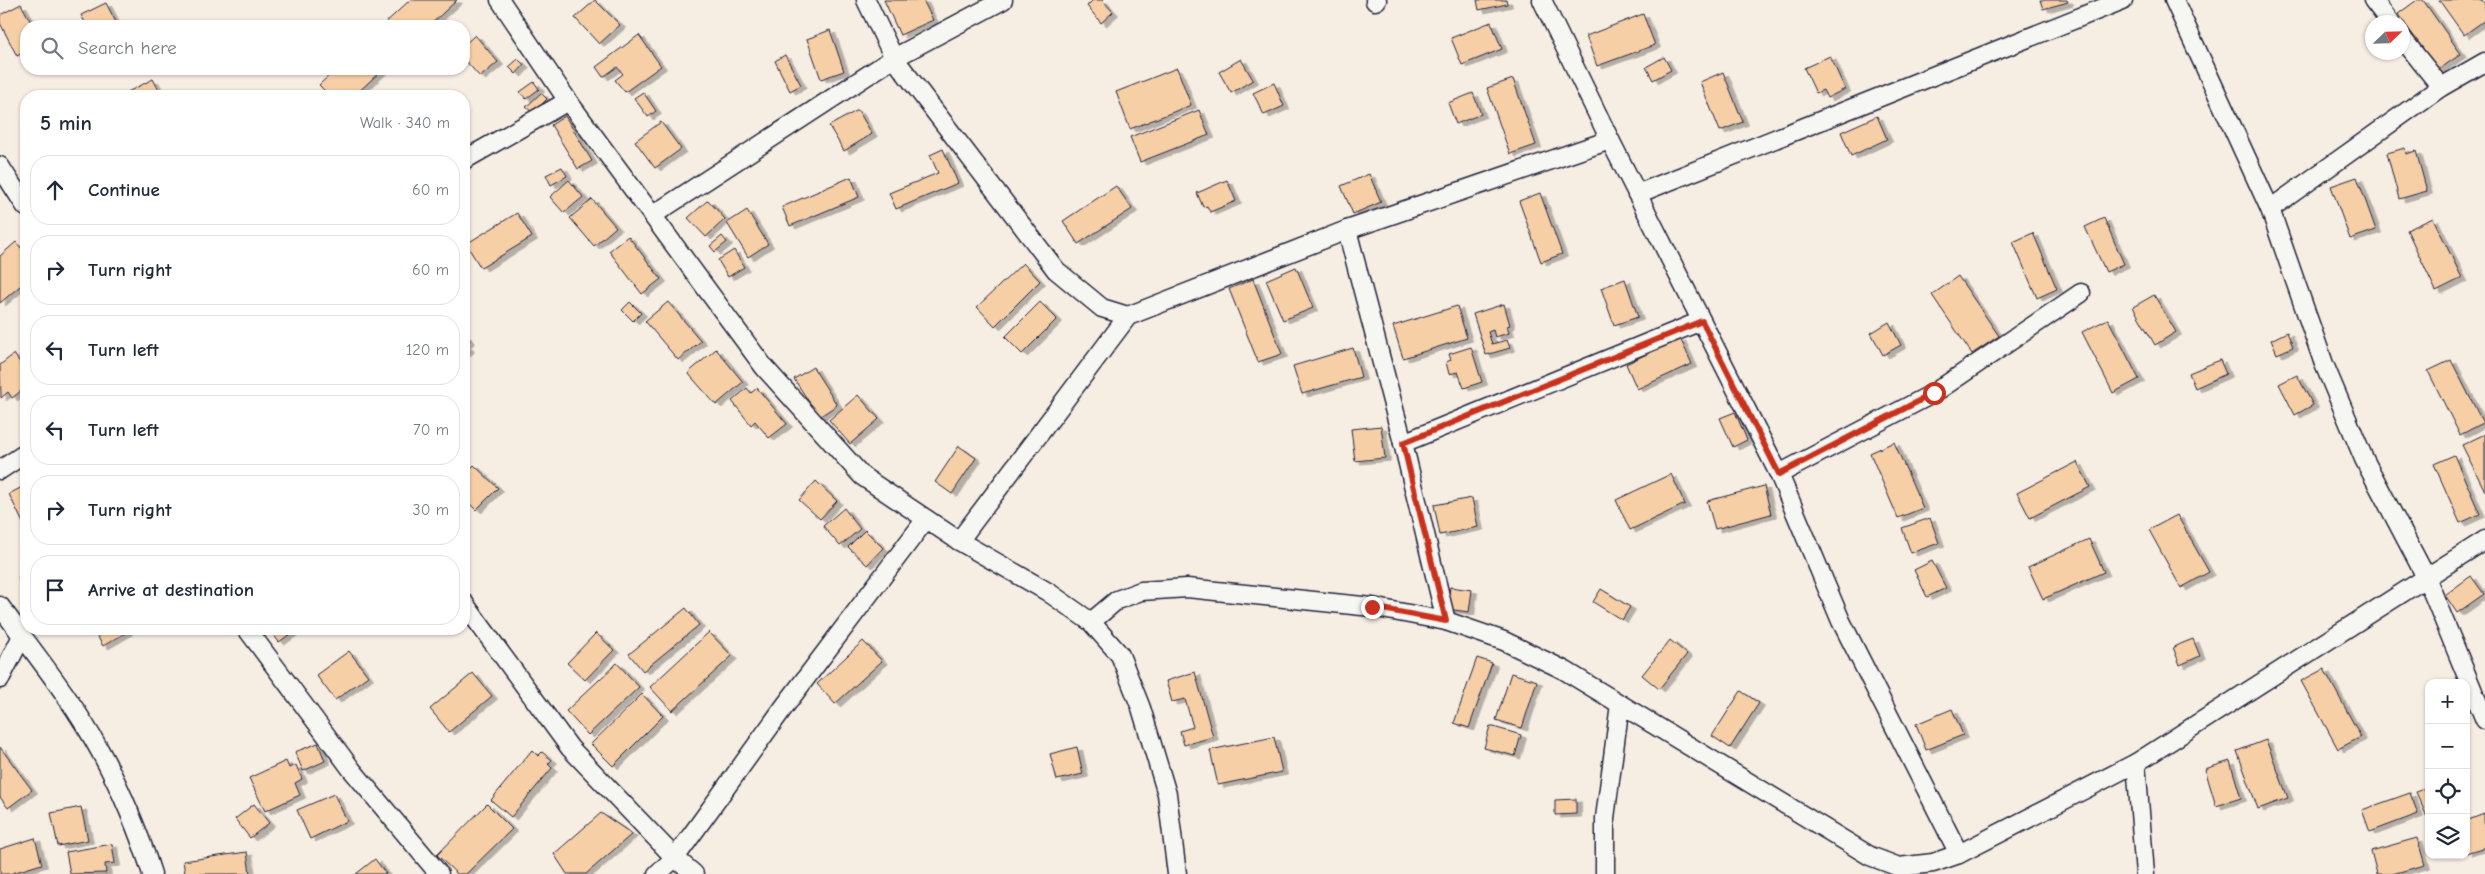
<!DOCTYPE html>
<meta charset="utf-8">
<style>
:root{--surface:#fff;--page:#f6f6f7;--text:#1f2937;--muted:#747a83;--line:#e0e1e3}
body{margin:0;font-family:"Comic Neue",sans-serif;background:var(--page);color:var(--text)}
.controls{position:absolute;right:15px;bottom:15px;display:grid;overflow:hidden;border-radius:10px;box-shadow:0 1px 4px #0004}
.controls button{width:45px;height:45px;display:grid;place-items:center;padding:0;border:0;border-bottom:1px solid var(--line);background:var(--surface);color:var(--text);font:25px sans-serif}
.compass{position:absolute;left:2365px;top:15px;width:45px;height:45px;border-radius:50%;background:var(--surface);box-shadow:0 1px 4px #0004;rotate:67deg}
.stop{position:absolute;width:15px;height:15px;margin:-11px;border:4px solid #c8321e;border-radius:50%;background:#fff}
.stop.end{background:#c8321e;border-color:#fff;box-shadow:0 1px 5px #0008}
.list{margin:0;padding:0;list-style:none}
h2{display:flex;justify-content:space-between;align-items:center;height:65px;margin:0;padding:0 20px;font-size:21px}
h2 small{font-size:16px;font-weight:400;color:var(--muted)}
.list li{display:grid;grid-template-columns:32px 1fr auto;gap:15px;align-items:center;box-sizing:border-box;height:70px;margin:0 10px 10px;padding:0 10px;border:1px solid var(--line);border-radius:20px}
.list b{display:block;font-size:19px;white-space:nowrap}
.list em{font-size:16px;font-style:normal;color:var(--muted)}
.icon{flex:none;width:28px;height:28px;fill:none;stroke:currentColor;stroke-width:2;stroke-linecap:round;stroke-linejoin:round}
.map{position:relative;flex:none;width:2485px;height:874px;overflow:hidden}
.search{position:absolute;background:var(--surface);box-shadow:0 1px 4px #0004;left:20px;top:20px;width:450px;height:55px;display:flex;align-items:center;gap:12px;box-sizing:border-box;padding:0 18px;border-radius:20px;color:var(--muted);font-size:19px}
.panel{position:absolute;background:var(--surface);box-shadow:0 1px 4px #0004;left:20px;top:90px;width:450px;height:545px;border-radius:20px}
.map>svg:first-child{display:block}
.building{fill:#f7cfa7;stroke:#22223b;filter:url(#shadow)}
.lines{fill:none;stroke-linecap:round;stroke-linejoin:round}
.minor-casing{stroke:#22223b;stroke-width:21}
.minor{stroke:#f6f6f2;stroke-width:18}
.route{stroke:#c8321e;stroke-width:6}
</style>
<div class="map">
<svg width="2485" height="874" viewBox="0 0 2485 874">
<defs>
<filter id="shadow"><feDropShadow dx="5.5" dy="3" stdDeviation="0" flood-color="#0004"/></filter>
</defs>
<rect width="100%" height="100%" fill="#f6eee3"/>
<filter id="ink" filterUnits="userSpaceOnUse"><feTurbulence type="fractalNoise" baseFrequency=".02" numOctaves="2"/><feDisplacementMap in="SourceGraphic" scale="10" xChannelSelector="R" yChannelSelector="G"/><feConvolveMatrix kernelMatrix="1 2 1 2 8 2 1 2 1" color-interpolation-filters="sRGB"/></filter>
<g filter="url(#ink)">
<g class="building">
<polygon points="410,0 457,0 429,26 382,26"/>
<polygon points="595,0 620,25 599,44 575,18"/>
<polygon points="884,0 923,0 933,20 900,35"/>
<polygon points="1093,0 1102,0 1113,12 1101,23 1087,6"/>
<polygon points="1477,0 1506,0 1507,4 1479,10"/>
<polygon points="2040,0 2067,0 2068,2 2043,9"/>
<polygon points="2417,0 2423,0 2461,54 2438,70 2398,14"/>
<polygon points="2439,0 2482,0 2485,4 2485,20 2464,35"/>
<polygon points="106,3 118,26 87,26 81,15"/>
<polygon points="21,4 33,26 26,26 26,51 17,56 0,23 0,15"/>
<polygon points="1643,14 1655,45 1597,66 1586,36"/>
<polygon points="1491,22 1502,49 1462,65 1451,38"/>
<polygon points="830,30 844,71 821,79 807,39"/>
<polygon points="475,35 498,62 480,77 464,59 464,45"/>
<polygon points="639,35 661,66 625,92 615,80 623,74 617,67 603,77 596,67"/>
<polygon points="785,55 801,85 790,91 775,61"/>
<polygon points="1830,56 1845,89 1827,98 1823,90 1816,93 1804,68"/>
<polygon points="1664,57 1671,70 1653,80 1646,67"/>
<polygon points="518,59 524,65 516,74 509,67"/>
<polygon points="1241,59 1253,80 1231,93 1219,72"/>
<polygon points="1177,68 1191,105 1130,129 1116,92"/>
<polygon points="336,69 383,69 354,96 330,96 319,85"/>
<polygon points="1723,72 1743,122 1720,131 1700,82"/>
<polygon points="153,79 162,96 120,96"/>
<polygon points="1513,79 1536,145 1510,154 1487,88"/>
<polygon points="534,82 539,89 526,99 520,92"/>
<polygon points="1274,83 1284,106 1264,115 1253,93"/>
<polygon points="643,92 656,111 648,117 634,98"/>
<polygon points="541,93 547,99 533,113 526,107"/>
<polygon points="1473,93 1481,114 1456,124 1448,103"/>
<polygon points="858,110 872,134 844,151 829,126"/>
<polygon points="1199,110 1209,135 1140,162 1130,137"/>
<polygon points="565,116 592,161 578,169 551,125"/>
<polygon points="1877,116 1887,139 1851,156 1841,132"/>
<polygon points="661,122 681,149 655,168 635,141"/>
<polygon points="2405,148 2406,154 2416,151 2427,191 2399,199 2387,153"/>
<polygon points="943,149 958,183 896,209 889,193 938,173 930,155"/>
<polygon points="562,167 567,176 551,185 546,175"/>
<polygon points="1369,174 1381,202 1353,214 1341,186"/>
<polygon points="851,177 859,197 790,226 782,207"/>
<polygon points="2357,177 2376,230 2350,239 2331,186"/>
<polygon points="569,180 583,197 564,213 550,197"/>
<polygon points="1227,180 1236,201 1210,212 1207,206 1203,207 1197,193"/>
<polygon points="1116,186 1132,209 1078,244 1063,221"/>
<polygon points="1540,193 1562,254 1541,262 1519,201"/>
<polygon points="592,199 616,227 594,246 570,218"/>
<polygon points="708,200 725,219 706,237 688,218"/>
<polygon points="747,210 768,244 748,257 727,223"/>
<polygon points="517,213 532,237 481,268 466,244"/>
<polygon points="2104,218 2124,264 2106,272 2085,227"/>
<polygon points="2433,218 2462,278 2436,291 2407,230"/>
<polygon points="2033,233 2057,289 2037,298 2013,242"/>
<polygon points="628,236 661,279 642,294 609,251"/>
<polygon points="722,236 727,242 715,252 710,246"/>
<polygon points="16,242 23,250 26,248 26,281 0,303 0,256"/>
<polygon points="734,250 744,267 728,277 718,260"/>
<polygon points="1023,263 1040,281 995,326 977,307"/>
<polygon points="1296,267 1313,308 1283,320 1266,280"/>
<polygon points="1958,276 1999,336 1972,354 1932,295"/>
<polygon points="1253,279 1282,354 1258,362 1229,289"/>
<polygon points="1625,279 1638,317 1614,325 1601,288"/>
<polygon points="2154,295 2176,332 2155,345 2133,307"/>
<polygon points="630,302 641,313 633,321 622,310"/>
<polygon points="668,302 701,341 678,360 645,321"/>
<polygon points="1040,302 1057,319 1022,354 1005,337"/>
<polygon points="1504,304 1510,325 1507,326 1509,333 1495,337 1493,330 1488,332 1492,344 1507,340 1510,348 1486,355 1473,314"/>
<polygon points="1457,306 1467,338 1403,358 1393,326"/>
<polygon points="2108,319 2139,379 2113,393 2082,332"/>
<polygon points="1889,322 1901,345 1883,355 1871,333"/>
<polygon points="2287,332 2293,347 2277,354 2271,340"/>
<polygon points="464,334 470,340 465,344 469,349 464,354"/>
<polygon points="1680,338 1692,364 1637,389 1626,364"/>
<polygon points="1471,347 1482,382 1464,388 1458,372 1449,374 1446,362 1451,360 1449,354"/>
<polygon points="1353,348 1361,377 1302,394 1293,366"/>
<polygon points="716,349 743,382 716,405 688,373"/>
<polygon points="14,354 26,371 26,387 12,398 8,392 1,398 0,365"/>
<polygon points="2220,360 2226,374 2195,388 2189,373"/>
<polygon points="2451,360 2483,423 2460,435 2428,371"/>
<polygon points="813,367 837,405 819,417 794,379"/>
<polygon points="2297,375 2313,405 2295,415 2279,384"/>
<polygon points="747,388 751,393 757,388 787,424 769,438 755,421 751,425 732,401"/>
<polygon points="858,395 879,419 850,444 829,420"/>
<polygon points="1735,412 1747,440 1733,447 1720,418"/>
<polygon points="1381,426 1385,458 1355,461 1351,429"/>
<polygon points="2485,434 2485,491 2462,445"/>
<polygon points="1894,442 1923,508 1898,518 1870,453"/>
<polygon points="959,446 976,458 952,494 935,482"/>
<polygon points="2454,455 2480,514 2460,523 2434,464"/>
<polygon points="2077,462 2090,487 2030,518 2017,493"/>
<polygon points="474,465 498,488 476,510 464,498 464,475"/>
<polygon points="1671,474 1685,504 1630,530 1616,500"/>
<polygon points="816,481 837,501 820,519 799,500"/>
<polygon points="26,485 26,529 9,494"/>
<polygon points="1764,486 1771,514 1715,529 1707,501"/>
<polygon points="1472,498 1478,527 1440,535 1434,505"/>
<polygon points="844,508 860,529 840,546 823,526"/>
<polygon points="2177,515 2209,572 2181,588 2149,530"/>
<polygon points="1930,518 1939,543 1911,553 1902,528"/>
<polygon points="865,530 883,548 867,565 848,547"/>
<polygon points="2089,539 2104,572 2043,599 2028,567"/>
<polygon points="1932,561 1946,588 1927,597 1914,570"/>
<polygon points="26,573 26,592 18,578"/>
<polygon points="2471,576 2484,594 2457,613 2445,595"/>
<polygon points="1450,587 1472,590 1469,612 1447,609"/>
<polygon points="1601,589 1630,607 1622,620 1593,602"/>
<polygon points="686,608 699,625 643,671 629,654"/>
<polygon points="93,629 125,629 127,632 103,646"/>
<polygon points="269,629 297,629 279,642"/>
<polygon points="709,632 732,656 672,711 650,687"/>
<polygon points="596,633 614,650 585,680 567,663"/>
<polygon points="2193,639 2200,656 2180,665 2173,647"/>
<polygon points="1670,640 1687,654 1659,689 1642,675"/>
<polygon points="863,641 882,661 835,704 817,684"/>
<polygon points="349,651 368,676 335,700 316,675"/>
<polygon points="1477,658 1492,663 1469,728 1454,723"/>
<polygon points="617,663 639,687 588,735 566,711"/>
<polygon points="2324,669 2361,737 2338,749 2301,681"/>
<polygon points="1195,672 1213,737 1184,745 1180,731 1193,727 1185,699 1172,702 1166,681"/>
<polygon points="473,673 492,696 449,732 430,709"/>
<polygon points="1511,673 1537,681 1522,728 1496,720"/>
<polygon points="1741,691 1759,703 1730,748 1712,736"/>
<polygon points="642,694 663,716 613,766 591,744"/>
<polygon points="1952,709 1963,735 1926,750 1916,724"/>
<polygon points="1490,726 1521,735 1515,756 1484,748"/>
<polygon points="1274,737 1282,772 1218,785 1210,750"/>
<polygon points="2266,740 2288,798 2258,809 2237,751"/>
<polygon points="318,743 325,761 303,771 295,752"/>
<polygon points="0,747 32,790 8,808 0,797"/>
<polygon points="1077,747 1083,774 1057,780 1050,754"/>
<polygon points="532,750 538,756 542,752 552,760 548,764 552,768 511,817 491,800"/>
<polygon points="286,761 289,768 296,765 302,779 295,783 300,795 265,811 249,778"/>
<polygon points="2230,761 2241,798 2216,806 2205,769"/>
<polygon points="2429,786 2429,816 2427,817 2416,792"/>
<polygon points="2410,793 2418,814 2370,832 2362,810"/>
<polygon points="334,794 347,821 310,839 297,810"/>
<polygon points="1576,799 1576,814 1555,815 1555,800"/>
<polygon points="254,804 269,823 250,838 235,819"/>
<polygon points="487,804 512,829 466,874 457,874 437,855"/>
<polygon points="81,807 88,840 58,846 51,813"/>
<polygon points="601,813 632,834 586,874 567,874 554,854"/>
<polygon points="2484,814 2485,847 2466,853 2466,821"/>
<polygon points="35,838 42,864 9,874 0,874 0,849"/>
<polygon points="2417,838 2425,865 2392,874 2377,874 2371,851"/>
<polygon points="112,844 115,863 105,864 106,873 70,874 66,852"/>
<polygon points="247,852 250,874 185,874 183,861"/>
<polygon points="375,859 386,874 356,874"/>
</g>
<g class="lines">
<defs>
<g id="minor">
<polyline points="500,0 568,101 764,367 862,476 959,541 1048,592 1091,622 1120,655 1141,708 1167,794 1177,874"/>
<polyline points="866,0 894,58 1056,270 1102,308 1128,316"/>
<polyline points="1542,0 1610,140 1779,474 1841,621 1959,854"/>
<polyline points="2174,0 2270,209 2324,364 2364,459 2426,577 2485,720"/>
<polyline points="2373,0 2390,22"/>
<polyline points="1375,1 1377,0"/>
<polyline points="2402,38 2441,87"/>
<polyline points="464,160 568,101"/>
<polyline points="0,166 26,207"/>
<polyline points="1637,194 2123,0"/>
<polyline points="2270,209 2441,87 2485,62"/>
<polyline points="653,215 894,58 1003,0"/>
<polyline points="1347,230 1403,443 1446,621"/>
<polyline points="1403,443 1701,321"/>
<polyline points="0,470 26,453"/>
<polyline points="1779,474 1934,393 2081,293"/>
<polyline points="959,541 1128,316 1347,230 1610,140"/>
<polyline points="464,603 570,748 675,858 694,874"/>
<path d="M0 606C34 653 72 699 100 751 120 787 140 835 152 874"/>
<polyline points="1091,622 1117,600 1141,591 1187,588 1372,607 1446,621 1504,641 1564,670 1870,856 1899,867 1933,863 1959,854 2136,763 2485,540"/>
<polyline points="247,629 352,770 439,874"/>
<polyline points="0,679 22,636"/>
<polyline points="2136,763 2145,874"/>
<polyline points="657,874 675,858 784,707 926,519"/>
<polyline points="1605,874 1605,818 1620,704"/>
</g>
</defs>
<use href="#minor" class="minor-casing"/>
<use href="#minor" class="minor"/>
</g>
</g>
<g class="lines" filter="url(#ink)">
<polyline class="route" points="1372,607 1446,621 1403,443 1702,321 1779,474 1934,393"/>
</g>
</svg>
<div class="controls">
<button>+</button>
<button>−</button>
<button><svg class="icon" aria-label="locate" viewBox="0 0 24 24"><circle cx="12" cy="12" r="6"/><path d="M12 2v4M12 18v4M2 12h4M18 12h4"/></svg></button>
<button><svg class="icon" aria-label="layers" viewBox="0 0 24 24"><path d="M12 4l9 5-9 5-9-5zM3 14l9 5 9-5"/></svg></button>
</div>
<svg class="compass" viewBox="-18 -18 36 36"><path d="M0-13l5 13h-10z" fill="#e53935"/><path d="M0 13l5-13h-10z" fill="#747a83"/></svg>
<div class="stop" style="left:1934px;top:393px"></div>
<div class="stop end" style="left:1372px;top:607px"></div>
<div class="search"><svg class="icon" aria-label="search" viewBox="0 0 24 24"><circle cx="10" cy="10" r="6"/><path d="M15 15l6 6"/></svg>Search here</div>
<section class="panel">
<h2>5 min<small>Walk · 340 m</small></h2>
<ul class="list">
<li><svg class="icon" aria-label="ahead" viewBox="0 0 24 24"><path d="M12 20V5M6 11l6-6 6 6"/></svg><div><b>Continue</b></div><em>60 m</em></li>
<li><svg class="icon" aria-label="right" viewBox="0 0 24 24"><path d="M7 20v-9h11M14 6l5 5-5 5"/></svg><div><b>Turn right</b></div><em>60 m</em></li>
<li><svg class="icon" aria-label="left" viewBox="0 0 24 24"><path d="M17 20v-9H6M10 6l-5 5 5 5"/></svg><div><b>Turn left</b></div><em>120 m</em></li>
<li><svg class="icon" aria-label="left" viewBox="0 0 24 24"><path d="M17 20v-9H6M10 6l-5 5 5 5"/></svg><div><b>Turn left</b></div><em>70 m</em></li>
<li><svg class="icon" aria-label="right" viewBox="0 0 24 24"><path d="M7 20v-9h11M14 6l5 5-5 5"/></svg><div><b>Turn right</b></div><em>30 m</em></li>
<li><svg class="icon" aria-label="arrive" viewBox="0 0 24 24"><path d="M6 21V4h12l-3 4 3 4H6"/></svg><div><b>Arrive at destination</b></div></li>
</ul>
</section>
</div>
